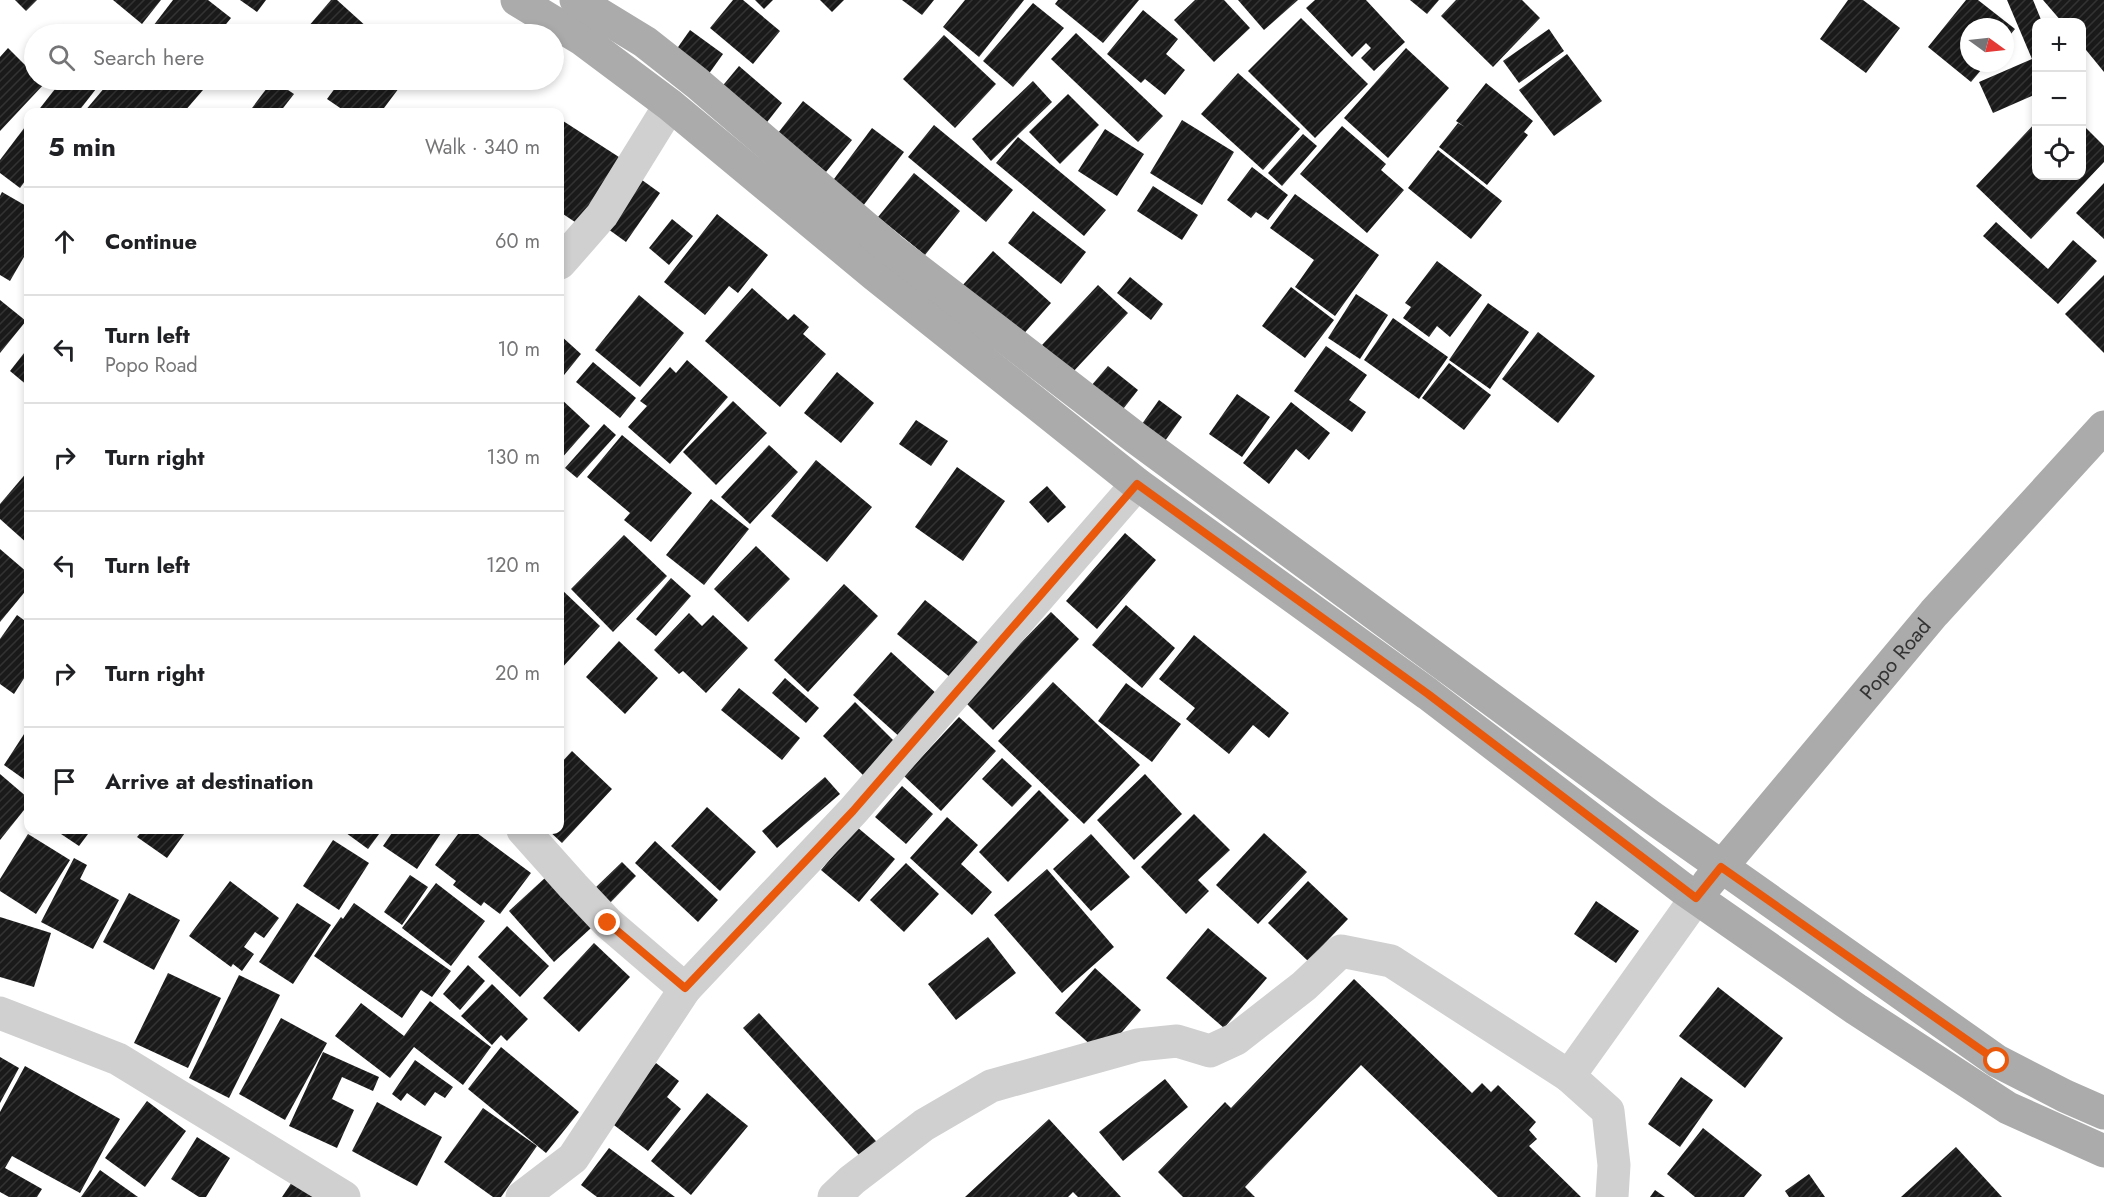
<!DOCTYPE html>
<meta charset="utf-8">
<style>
:root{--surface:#fff;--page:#f6f6f6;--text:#202124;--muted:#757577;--line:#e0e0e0}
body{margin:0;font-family:Jost,sans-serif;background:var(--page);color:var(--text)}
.controls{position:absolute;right:18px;top:18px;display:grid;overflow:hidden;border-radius:12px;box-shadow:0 3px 9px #0003}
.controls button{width:54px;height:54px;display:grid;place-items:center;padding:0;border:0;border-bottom:2px solid var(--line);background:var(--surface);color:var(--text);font:30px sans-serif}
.compass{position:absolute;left:1960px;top:18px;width:54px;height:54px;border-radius:50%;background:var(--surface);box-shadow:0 3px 9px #0003;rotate:105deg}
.stop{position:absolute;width:18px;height:18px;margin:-14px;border:4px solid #ea580c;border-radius:50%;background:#fff}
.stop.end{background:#ea580c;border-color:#fff;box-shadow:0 2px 6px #0008}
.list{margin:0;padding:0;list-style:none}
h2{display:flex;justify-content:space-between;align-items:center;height:78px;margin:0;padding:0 24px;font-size:26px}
h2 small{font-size:20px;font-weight:400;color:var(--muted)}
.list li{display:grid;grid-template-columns:39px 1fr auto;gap:18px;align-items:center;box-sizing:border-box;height:108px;padding:0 24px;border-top:2px solid var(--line)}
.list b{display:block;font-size:22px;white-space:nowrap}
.list p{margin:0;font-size:20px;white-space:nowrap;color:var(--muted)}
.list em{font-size:20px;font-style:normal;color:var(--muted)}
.icon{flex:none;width:33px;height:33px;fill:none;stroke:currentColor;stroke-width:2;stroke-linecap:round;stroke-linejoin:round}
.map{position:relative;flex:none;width:2104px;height:1197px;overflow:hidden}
.search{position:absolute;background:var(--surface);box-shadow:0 3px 9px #0003;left:24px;top:24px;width:540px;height:66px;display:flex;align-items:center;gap:15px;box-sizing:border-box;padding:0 21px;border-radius:33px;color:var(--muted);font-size:22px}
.panel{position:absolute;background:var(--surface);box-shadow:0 3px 9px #0003;left:24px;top:108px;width:540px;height:726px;border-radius:12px}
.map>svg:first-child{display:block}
.building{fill:url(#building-hatch)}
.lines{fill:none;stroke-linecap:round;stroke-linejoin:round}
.minor{stroke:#d0d0d0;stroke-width:33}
.major{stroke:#ababab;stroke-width:33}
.route{stroke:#ea580c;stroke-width:8}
.labels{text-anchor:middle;stroke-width:6;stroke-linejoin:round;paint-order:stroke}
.street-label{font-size:21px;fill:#333;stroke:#fff}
</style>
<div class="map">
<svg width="2104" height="1197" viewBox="0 0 2104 1197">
<defs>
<pattern id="building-hatch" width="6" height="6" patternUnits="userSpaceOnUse" patternTransform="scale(1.5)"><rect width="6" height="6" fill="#1a1a1a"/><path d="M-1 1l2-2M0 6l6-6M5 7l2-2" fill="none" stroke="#333"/></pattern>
</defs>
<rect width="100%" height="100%" fill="#fff"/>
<g class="building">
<polygon points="15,0 37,0 26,11"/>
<polygon points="113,0 161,0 142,24"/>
<polygon points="173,0 208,0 231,18 218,34 147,34"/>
<polygon points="240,0 266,0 257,12"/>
<polygon points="331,0 337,0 368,28 363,34 302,34"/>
<polygon points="733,0 743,0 780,31 753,64 710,28"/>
<polygon points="755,0 773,0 764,9"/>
<polygon points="820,0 844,0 832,12"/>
<polygon points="902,0 934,0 922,15"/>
<polygon points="965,0 1024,0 979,57 943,27"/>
<polygon points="1058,0 1139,0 1103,43 1055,4"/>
<polygon points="1195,0 1224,0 1250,28 1214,62 1174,20"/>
<polygon points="1238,0 1298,0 1264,30"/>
<polygon points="1315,0 1366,0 1405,42 1374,71 1361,58 1371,48 1366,43 1352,57 1306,8"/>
<polygon points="1410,0 1439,0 1427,14"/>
<polygon points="1456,0 1522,0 1540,18 1493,67 1441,16"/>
<polygon points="1848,0 1863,0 1900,28 1866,73 1820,39"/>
<polygon points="1966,0 1978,0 2015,29 2005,41 2005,27 1969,27 1969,63 1987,63 1971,82 1928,47"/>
<polygon points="2007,0 2033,0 2042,22 2036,22 2036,94 1993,113 1979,82 2032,59"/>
<polygon points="2043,0 2104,0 2104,72 2082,45 2082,22 2062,22"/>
<polygon points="1033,3 1064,28 1013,87 983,61"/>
<polygon points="1143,10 1178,39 1166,54 1185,70 1165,95 1145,79 1141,83 1107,54"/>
<polygon points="1301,18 1368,84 1315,138 1248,71"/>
<polygon points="1549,29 1564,51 1519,83 1503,61"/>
<polygon points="690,30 723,54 708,75 676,50"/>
<polygon points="1076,33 1163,116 1138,142 1051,59"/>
<polygon points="944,35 996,84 955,128 903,79"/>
<polygon points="8,48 34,74 34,80 41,80 45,83 0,131 0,57"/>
<polygon points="1406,48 1449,88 1388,158 1344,118"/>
<polygon points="1567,54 1602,101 1554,136 1519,90"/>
<polygon points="739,66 782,103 764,126 720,89"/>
<polygon points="1238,73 1300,129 1263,170 1201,114"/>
<polygon points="62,80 103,80 78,112 37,112"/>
<polygon points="111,80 191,80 203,90 184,112 84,112"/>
<polygon points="273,80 294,94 280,112 249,112"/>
<polygon points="341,80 405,80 381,112 346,112 327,99"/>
<polygon points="1033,81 1052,102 991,161 972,139"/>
<polygon points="1486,83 1533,121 1524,132 1528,135 1487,185 1439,147 1458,123 1465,127 1456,121"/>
<polygon points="1068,94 1099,125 1060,164 1029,132"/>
<polygon points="803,101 852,140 826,172 778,133"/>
<polygon points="560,119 622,159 581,226 560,212"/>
<polygon points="1182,120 1234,152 1202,205 1150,173"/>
<polygon points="2036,122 2036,176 2082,176 2082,124 2104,146 2104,162 2031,239 1976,186"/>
<polygon points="28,123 28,177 20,188 0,173 0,160"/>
<polygon points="934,125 1013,190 986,222 908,157"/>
<polygon points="1342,126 1386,164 1381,170 1404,190 1367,233 1300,174"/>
<polygon points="872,128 904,152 863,206 831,183"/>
<polygon points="1105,129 1144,154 1117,196 1078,171"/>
<polygon points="1303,134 1317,146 1282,186 1268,173"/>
<polygon points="1018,137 1106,210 1084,236 996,163"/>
<polygon points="1438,150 1502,201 1471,239 1408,188"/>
<polygon points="1252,167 1288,195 1268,220 1256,212 1251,218 1227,200"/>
<polygon points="914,173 960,211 925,255 878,217"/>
<polygon points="642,180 660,193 626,242 608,229"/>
<polygon points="2104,183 2104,239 2076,213"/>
<polygon points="1153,186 1198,215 1182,240 1137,211"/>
<polygon points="2,192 28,207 28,250 10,281 0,275 0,196"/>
<polygon points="1295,194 1379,255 1335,316 1295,287 1314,260 1270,228"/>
<polygon points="1033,211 1086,252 1061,284 1008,243"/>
<polygon points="717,214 768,255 738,293 729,286 705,315 664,282"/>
<polygon points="672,219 693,236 669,265 649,248"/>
<polygon points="1996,222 2048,269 2073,240 2097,261 2058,304 1983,236"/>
<polygon points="993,251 1051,303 1020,338 962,286"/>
<polygon points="1437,261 1482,295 1450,337 1437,326 1429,337 1403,318 1411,307 1405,303"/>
<polygon points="2104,275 2104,353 2065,314"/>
<polygon points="1130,277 1163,304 1151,320 1117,293"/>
<polygon points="1098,285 1128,313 1072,373 1042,345"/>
<polygon points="1291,287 1334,320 1305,358 1262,326"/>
<polygon points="752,288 788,320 794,314 809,327 803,334 826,354 780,407 705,341"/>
<polygon points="1356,294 1388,315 1360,359 1328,338"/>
<polygon points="639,295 684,333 640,387 595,350"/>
<polygon points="0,300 26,321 0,353"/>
<polygon points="1488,303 1529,332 1490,389 1449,360"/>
<polygon points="1393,318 1448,357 1419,399 1364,360"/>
<polygon points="1538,332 1595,376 1558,423 1502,379"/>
<polygon points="560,335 581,354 560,380"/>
<polygon points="1326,346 1367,375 1349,400 1366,412 1352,432 1294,391"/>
<polygon points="28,348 28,386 10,371"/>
<polygon points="687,360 728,397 670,464 628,427 647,406 640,401 670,367 676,373"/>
<polygon points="593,362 636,398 620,418 576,382"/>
<polygon points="1449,363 1491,395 1464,430 1422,398"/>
<polygon points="1108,366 1138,390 1116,418 1085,393"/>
<polygon points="837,372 874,403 841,443 804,413"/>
<polygon points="1237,394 1270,417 1242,457 1209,434"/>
<polygon points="560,398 590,426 560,460"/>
<polygon points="1159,400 1182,417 1160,448 1137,431"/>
<polygon points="733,401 767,433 716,485 683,452"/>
<polygon points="1291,402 1330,433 1309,460 1296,449 1269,484 1243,463"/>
<polygon points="916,420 948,441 931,466 899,444"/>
<polygon points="604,424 616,435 577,478 565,468"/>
<polygon points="622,435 692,493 651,542 624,520 630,513 587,477"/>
<polygon points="769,445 798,472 750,524 721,497"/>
<polygon points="816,460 872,507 827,562 771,516"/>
<polygon points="957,467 1005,501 963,561 915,527"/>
<polygon points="28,471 28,544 0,519 0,504"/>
<polygon points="1047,486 1066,507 1048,523 1029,502"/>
<polygon points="711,499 749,529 704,585 666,555"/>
<polygon points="1125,533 1156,560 1097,629 1066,601"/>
<polygon points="624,535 667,576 613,632 571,589"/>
<polygon points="756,546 790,579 748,622 714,589"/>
<polygon points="0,549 28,573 28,588 0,622"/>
<polygon points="671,578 691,596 656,636 636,619"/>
<polygon points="844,584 878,616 808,692 774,660"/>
<polygon points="560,588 600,626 560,670"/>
<polygon points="925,600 979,643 951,678 897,634"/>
<polygon points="1126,605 1175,648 1142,688 1092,645"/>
<polygon points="1051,612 1079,639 993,730 964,701"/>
<polygon points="689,613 702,626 713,615 748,648 706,693 683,671 679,674 654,650"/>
<polygon points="17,615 28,623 28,672 14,694 0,684 0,639"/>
<polygon points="1194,635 1289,713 1269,738 1253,725 1229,754 1186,719 1195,708 1159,679"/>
<polygon points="619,641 658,678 625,714 586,677"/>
<polygon points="891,652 939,696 902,739 853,695"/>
<polygon points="785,678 819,708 806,723 772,693"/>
<polygon points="1053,682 1140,765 1084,824 998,741"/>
<polygon points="1126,683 1181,724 1152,762 1098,721"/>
<polygon points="739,688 800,738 782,760 721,710"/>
<polygon points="855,702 896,743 864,776 823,736"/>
<polygon points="959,717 996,751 941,811 904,776"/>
<polygon points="28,728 28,782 4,765"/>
<polygon points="572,751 612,789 562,843 548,830 560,830 560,764"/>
<polygon points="1002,758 1032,786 1012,807 982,779"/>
<polygon points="0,774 28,798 28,805 0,840"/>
<polygon points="1145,774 1182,814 1134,860 1097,820"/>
<polygon points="825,777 840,794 777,848 762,831"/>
<polygon points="902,786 933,814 906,844 875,817"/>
<polygon points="1039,790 1069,820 1008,882 979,852"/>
<polygon points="707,807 756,852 720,891 671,846"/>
<polygon points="1194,814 1230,850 1198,880 1209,891 1186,914 1141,867"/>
<polygon points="947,817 978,845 961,864 992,892 972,915 910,858"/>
<polygon points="857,827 895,859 859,902 821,870"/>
<polygon points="55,830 91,830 79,846"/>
<polygon points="143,830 187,830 167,858 137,837"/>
<polygon points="342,830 382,830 368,849"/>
<polygon points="394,830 443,830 417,869 383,846"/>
<polygon points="461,830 473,830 531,873 500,914 484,902 481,906 453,885 456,881 435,865"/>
<polygon points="1264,833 1307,872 1258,924 1216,885"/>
<polygon points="28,834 70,860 36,914 0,891 0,879"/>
<polygon points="1091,834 1130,877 1091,911 1053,869"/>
<polygon points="333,840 369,863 339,910 303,886"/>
<polygon points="655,841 718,900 698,922 635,863"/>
<polygon points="74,858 87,865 80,879 119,900 93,949 41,922"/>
<polygon points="622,862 636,876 608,905 593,890"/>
<polygon points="906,863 939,894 904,932 870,900"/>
<polygon points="1047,869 1114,947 1062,993 994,915"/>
<polygon points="410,875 428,887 402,925 384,912"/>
<polygon points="546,877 591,928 554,962 509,911"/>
<polygon points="230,881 279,918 264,938 255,932 244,947 254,954 242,971 233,964 231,967 189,936"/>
<polygon points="1308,881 1348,919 1308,961 1268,923"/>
<polygon points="436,883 485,921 451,966 402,928"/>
<polygon points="129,893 180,920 154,970 103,942"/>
<polygon points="1596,901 1639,931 1616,963 1574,934"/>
<polygon points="297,903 331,925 293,984 259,962"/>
<polygon points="354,903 451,971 432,997 421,990 402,1018 314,956 341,917 343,919"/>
<polygon points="0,917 51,933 34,987 0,977"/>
<polygon points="507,926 549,966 520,997 478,957"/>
<polygon points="1208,928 1267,978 1224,1028 1166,978"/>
<polygon points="988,937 1016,973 956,1020 928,984"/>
<polygon points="594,943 630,977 579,1032 543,998"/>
<polygon points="468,965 485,981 460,1010 443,994"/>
<polygon points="1095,968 1141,1010 1102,1055 1055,1013"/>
<polygon points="168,973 221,998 188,1068 134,1043"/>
<polygon points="239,975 280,995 229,1098 189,1078"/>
<polygon points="1354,979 1472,1093 1482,1083 1491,1092 1498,1085 1536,1122 1529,1130 1537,1139 1529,1146 1581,1197 1498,1197 1361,1065 1245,1187 1255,1197 1183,1197 1158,1172 1225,1102 1231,1108"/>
<polygon points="492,984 528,1019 507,1041 501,1035 492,1045 461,1016"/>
<polygon points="1718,987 1783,1038 1745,1088 1679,1036"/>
<polygon points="430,1001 491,1047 463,1085 414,1047 390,1078 335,1036 361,1003 404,1036"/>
<polygon points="759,1013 885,1151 869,1166 743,1028"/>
<polygon points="281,1018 327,1043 285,1120 239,1094"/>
<polygon points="501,1047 579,1112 546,1153 468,1089"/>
<polygon points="323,1052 379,1077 373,1091 342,1077 332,1099 354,1110 337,1148 289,1126"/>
<polygon points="0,1057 19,1068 0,1103"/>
<polygon points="415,1060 453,1087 445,1098 435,1092 425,1106 407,1093 401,1101 392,1094"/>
<polygon points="656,1063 679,1081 667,1097 681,1109 648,1151 610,1122"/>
<polygon points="25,1066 120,1119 80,1193 12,1156 5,1168 42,1189 37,1197 9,1197 0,1192 0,1112"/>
<polygon points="1681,1077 1713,1100 1680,1147 1648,1124"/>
<polygon points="1165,1079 1188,1107 1123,1161 1099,1132"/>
<polygon points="707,1093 748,1126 691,1195 651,1161"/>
<polygon points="147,1101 186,1131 145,1187 105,1158"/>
<polygon points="377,1102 442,1137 417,1186 352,1151"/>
<polygon points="483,1108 537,1146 501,1197 493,1197 444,1162"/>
<polygon points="1049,1119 1121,1197 1078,1197 1073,1192 1068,1197 965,1197"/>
<polygon points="1703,1128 1762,1175 1744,1197 1695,1197 1667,1174"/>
<polygon points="197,1137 230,1158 206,1197 199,1197 171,1179"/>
<polygon points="1956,1147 2002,1197 1901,1197"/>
<polygon points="609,1148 675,1197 597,1197 581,1185"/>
<polygon points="100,1170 138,1197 81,1197"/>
<polygon points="1809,1174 1825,1197 1789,1197 1785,1191"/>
<polygon points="292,1182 314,1197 282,1197"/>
<polygon points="1655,1190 1665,1197 1650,1197"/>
</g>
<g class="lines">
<g class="minor">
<polyline points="560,263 602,215 670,105"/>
<polyline points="523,830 573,886 608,923 685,989"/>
<polyline points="0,1013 118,1059 344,1197"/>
<polyline points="1569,1076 1696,898"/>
<polyline points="522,1197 573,1158 685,989 853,811 1137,484"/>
<polyline points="834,1197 852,1180 924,1125 991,1086 1138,1045 1177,1041 1210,1051 1236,1039 1304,986 1341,951 1391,961 1569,1076 1608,1111 1614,1165 1612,1197"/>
</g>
<g class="major">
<polyline points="517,0 583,40 670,105 875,275 1137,484 1428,694 1682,888 1856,1009 2008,1108 2104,1151"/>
<polyline points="576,0 645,42 697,83 893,251 1136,438 1650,816 1997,1061 2065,1096 2104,1113"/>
<path id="s1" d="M1708 883 1934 613 2104 427"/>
</g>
</g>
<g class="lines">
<polyline class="route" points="608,923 685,988 853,811 1137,484 1428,694 1696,898 1721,867 1997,1061"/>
</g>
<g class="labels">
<g class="street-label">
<text dy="7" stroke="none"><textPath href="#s1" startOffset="292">Popo Road</textPath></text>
</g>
</g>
</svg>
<div class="controls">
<button>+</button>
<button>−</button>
<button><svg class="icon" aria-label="locate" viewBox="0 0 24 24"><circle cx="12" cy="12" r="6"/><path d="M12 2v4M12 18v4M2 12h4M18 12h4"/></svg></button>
</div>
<svg class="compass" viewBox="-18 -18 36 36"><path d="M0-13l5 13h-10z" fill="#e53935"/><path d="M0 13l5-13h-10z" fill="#757577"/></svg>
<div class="stop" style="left:1997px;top:1061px"></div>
<div class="stop end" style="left:608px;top:923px"></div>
<div class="search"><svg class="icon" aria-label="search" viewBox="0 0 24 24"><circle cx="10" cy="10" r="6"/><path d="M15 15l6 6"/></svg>Search here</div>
<section class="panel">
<h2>5 min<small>Walk · 340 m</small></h2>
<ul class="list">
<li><svg class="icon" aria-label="ahead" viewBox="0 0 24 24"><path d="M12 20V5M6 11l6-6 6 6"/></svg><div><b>Continue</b></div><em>60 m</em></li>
<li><svg class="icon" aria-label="left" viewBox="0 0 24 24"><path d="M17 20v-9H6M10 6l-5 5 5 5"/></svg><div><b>Turn left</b><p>Popo Road</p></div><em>10 m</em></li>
<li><svg class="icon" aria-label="right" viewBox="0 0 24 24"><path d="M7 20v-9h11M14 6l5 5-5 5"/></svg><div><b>Turn right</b></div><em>130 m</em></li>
<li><svg class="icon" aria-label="left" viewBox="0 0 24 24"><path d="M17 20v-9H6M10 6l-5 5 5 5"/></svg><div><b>Turn left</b></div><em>120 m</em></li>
<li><svg class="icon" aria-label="right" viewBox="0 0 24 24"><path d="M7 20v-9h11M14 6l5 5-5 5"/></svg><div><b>Turn right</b></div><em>20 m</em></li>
<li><svg class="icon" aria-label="arrive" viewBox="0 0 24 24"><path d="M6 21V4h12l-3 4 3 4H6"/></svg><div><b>Arrive at destination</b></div></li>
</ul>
</section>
</div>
